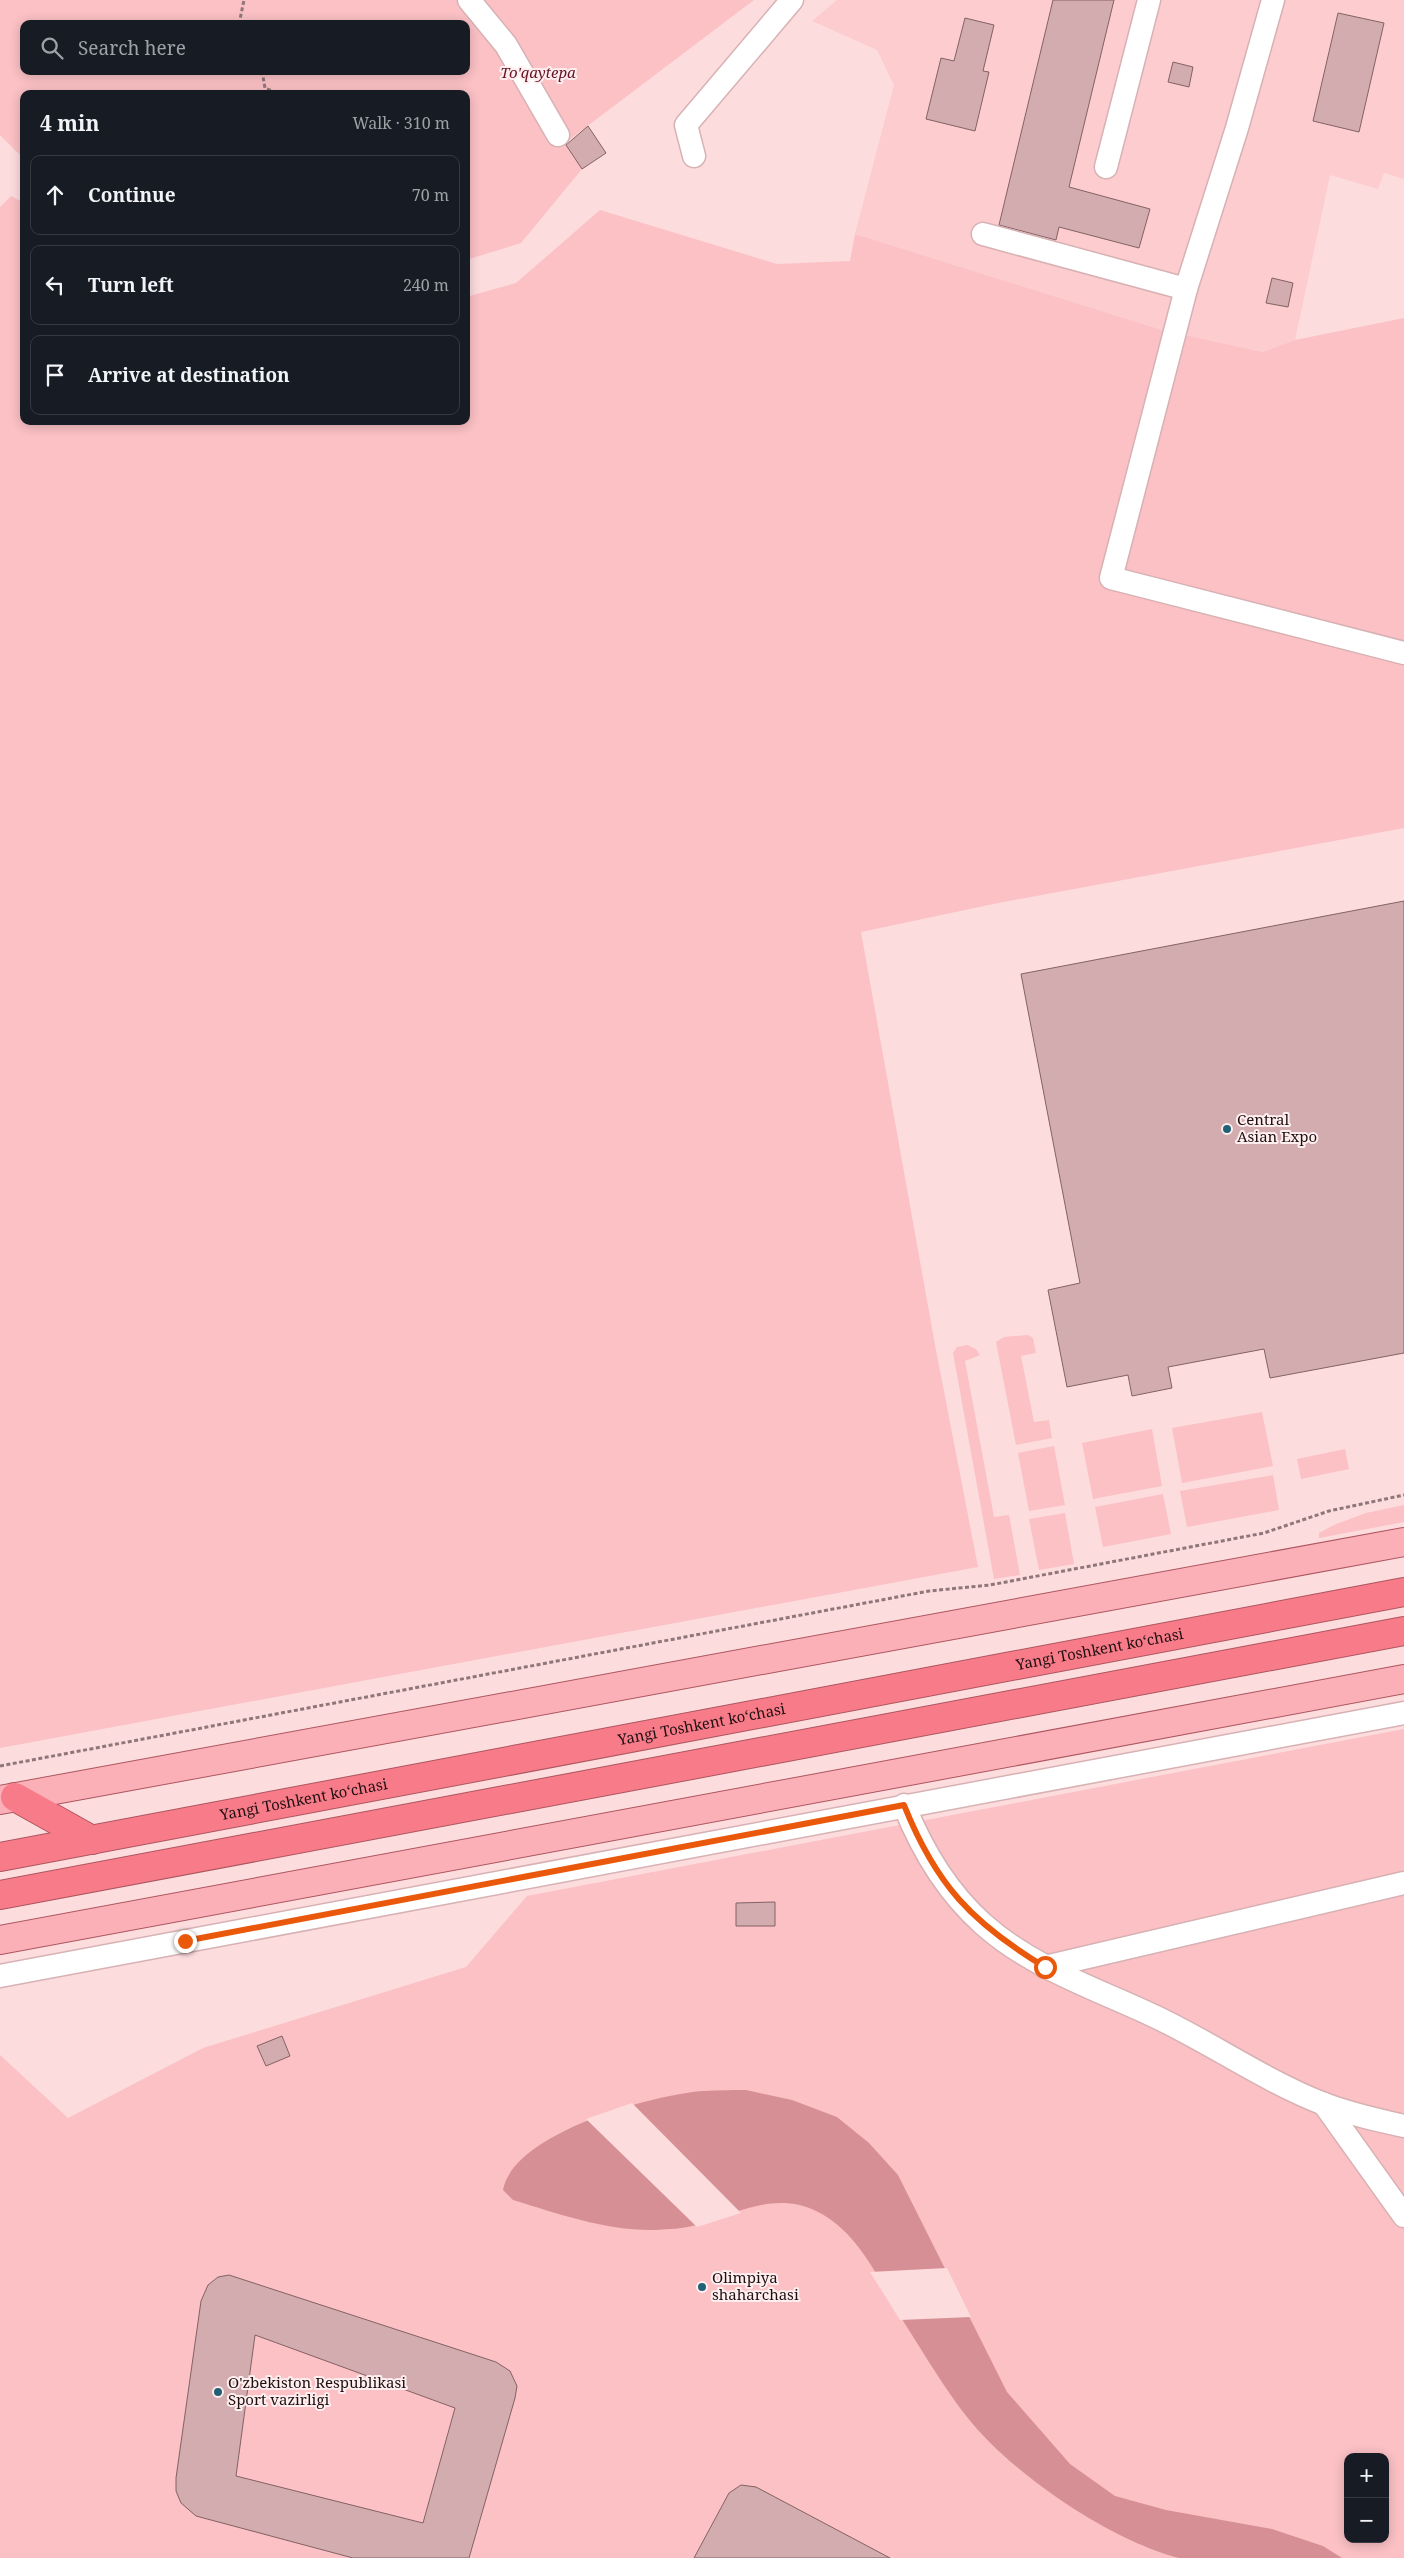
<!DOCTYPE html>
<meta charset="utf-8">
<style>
:root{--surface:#171b24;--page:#242831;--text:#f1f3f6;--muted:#9ea1a6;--line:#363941}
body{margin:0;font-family:"Noto Serif",serif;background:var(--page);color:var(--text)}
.controls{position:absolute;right:15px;bottom:15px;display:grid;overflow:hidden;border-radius:10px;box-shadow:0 2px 12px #0003}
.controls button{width:45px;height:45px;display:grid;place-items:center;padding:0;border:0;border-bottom:1px solid var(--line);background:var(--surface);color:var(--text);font:25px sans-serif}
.stop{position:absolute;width:15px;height:15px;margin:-11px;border:4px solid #ea580c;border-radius:50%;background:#fff}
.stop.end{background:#ea580c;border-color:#fff;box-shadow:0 1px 5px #0008}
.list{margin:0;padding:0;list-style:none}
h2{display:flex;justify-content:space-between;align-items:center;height:65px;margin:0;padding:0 20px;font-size:21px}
h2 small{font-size:16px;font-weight:400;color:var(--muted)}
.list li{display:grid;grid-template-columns:32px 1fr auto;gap:15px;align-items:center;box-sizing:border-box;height:80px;margin:0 10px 10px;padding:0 10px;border:1px solid var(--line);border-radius:10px}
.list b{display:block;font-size:19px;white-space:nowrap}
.list em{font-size:16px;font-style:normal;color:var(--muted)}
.icon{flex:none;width:28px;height:28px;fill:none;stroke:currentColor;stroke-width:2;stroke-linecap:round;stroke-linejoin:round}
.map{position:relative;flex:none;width:1404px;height:2558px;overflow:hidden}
.search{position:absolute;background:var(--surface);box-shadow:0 2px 12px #0003;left:20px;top:20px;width:450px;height:55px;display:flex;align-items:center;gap:12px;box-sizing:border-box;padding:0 18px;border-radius:10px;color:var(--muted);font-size:19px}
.panel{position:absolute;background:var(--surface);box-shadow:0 2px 12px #0003;left:20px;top:90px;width:450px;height:335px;border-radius:10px}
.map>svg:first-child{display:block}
.built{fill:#fcccce}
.green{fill:#fbc1c5;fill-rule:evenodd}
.water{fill:#d69095}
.pier{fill:#fddcde}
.building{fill:#d2acae;stroke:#846264;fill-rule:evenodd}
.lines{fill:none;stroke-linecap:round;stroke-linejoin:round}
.minor-casing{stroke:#d7b1b3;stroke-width:25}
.major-casing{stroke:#ac565f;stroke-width:30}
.highway-casing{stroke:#ac565f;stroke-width:30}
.path{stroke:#8f7779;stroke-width:3;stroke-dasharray:4 2.5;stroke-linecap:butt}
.minor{stroke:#fff;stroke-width:22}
.major{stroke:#fbb0b8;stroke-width:28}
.highway{stroke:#f87b89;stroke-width:28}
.route{stroke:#ea580c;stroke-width:6}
.poi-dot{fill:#216176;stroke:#ffeeef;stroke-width:2}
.labels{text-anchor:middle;stroke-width:4;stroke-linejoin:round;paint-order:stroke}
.park-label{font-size:15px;font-style:italic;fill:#671425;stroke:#ffeeef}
.poi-label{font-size:15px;fill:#1e1011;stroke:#ffeeef;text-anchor:start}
.street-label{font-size:15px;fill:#1e1011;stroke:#ffeeef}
</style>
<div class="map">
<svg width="1404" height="2558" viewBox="0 0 1404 2558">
<rect width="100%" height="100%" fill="#fddcde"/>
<polygon class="built" points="837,0 1404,0 1404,179 1384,173 1378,189 1330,175 1295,340 1264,352 1162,330 855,234 894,85 877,50 812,21"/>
<g class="green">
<path d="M0 0H754L565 143 582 169 521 243 466 260V94H24V159L0 135ZM24 24H466V71H24Z"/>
<polygon points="11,196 24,203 24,421 466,421 466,297 516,283 600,210 777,264 850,261 855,234 1162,330 1263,352 1295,340 1404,318 1404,828 998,903 861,932 935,1345 978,1567 0,1748 0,207"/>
<polygon points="1028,1335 1033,1338 1036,1353 1021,1356 1034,1422 1049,1420 1052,1438 1016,1445 996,1342 1004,1337"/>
<polygon points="967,1345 976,1349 980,1355 965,1361 994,1517 1009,1515 1020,1575 994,1579 953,1353 957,1347"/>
<polygon points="1262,1412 1273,1466 1182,1483 1172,1428"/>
<polygon points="1152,1429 1162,1486 1093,1499 1082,1443"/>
<polygon points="1054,1446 1065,1505 1029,1511 1018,1453"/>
<polygon points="1345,1449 1349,1469 1301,1479 1297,1459"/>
<polygon points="1273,1475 1279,1510 1187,1527 1180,1491"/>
<polygon points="1163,1494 1171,1534 1103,1547 1095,1507"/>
<polygon points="1404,1505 1404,1522 1319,1538 1319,1533 1334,1525 1366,1513"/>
<polygon points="1065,1513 1074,1564 1039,1570 1029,1519"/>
<path d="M1404 1729V2558H0V2055L68 2118 203 2048 466 1967 527 1896ZM1348 2457H1385V2539H1348Z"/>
</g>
<path class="water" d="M746 2090 792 2100 837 2117 869 2143 898 2175 1007 2392 1070 2464 1115 2496 1166 2510 1272 2529 1323 2546 1342 2558H1179C1109 2540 1012 2474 967 2417 944 2388 925 2355 905 2324 881 2284 860 2232 816 2211 775 2191 735 2214 696 2225 684 2229 668 2229 655 2230 606 2231 559 2214 513 2200L503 2190C513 2133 654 2094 704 2091 718 2090 732 2090 746 2090Z"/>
<g class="pier">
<polygon points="632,2103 741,2213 697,2227 586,2119"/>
<polygon points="947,2268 971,2317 900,2320 870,2272"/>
</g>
<g class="building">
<polygon points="1053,0 1114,0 1069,187 1150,209 1139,248 1059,227 1056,240 999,225"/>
<polygon points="1338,13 1384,23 1359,132 1313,121"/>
<polygon points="965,18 994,25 983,71 989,72 975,131 926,119 941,58 954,61"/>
<polygon points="1173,62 1193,67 1189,87 1168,82"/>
<polygon points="588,126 606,153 582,169 566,145"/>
<polygon points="1272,278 1293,283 1288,307 1266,303"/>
<polygon points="1404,901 1404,1353 1270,1378 1264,1349 1168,1367 1172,1388 1132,1396 1128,1375 1067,1387 1048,1290 1080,1283 1021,974"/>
<polygon points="775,1902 775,1926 736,1926 736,1903"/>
<polygon points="282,2036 290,2056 266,2066 257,2046"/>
<path d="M229 2275 496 2362 510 2371 517 2386 515 2398 469 2558H353L196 2516 181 2503 176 2491V2478L201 2301 208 2285 218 2277ZM255 2335 455 2408 423 2523 236 2476Z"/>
<polygon points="741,2485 756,2487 890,2558 694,2558 729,2493"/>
</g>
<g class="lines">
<defs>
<g id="minor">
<polyline points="469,0 506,45 558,135"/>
<polyline points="694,156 686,125 792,0"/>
<polyline points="1106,167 1149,0"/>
<polyline points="983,234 1186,289 1237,128 1273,0"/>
<polyline points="1186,289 1111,578 1404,653"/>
<path d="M904 1805C922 1850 946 1891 983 1924 1032 1968 1097 1989 1156 2017 1213 2044 1265 2081 1324 2104 1350 2114 1377 2120 1404 2126"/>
<polyline points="1045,1967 1404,1883"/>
<polyline points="0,1976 1404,1713"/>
<polyline points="1324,2104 1404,2216"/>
</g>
<g id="major">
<polyline points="0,1800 1404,1542"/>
<polyline points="0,1940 1404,1679"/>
</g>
<g id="highway">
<polyline points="15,1797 92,1840"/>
<path id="s1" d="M0 1857 1404 1592"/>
<polyline points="0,1895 1404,1631"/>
</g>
</defs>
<use href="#minor" class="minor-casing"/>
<use href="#major" class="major-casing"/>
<use href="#highway" class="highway-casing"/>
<g class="path">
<polyline points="239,24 244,0"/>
<polyline points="262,71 265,88 279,94"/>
<polyline points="0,1766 929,1591 990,1585 1264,1533 1329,1511 1404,1495"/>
</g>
<use href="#minor" class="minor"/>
<use href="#major" class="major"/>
<use href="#highway" class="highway"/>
</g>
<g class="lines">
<path class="route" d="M185 1941 904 1805C936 1885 972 1923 1045 1967"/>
</g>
<g class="poi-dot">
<circle cx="1227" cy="1129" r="5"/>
<circle cx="702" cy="2287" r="5"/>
<circle cx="218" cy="2392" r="5"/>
</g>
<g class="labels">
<g class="park-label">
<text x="538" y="78">To'qaytepa</text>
</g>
<g class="poi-label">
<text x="1237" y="1125">Central<tspan x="1237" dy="17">Asian Expo</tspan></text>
<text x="712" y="2283">Olimpiya<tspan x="712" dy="17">shaharchasi</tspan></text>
<text x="228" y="2388">O'zbekiston Respublikasi<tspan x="228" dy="17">Sport vazirligi</tspan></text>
</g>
<g class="street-label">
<text dy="5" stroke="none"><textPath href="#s1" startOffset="1119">Yangi Toshkent ko‘chasi</textPath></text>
<text dy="5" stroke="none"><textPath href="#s1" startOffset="714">Yangi Toshkent ko‘chasi</textPath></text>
<text dy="5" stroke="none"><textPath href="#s1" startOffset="309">Yangi Toshkent ko‘chasi</textPath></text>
</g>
</g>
</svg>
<div class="controls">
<button>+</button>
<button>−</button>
</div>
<div class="stop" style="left:1045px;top:1967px"></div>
<div class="stop end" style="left:185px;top:1941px"></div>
<div class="search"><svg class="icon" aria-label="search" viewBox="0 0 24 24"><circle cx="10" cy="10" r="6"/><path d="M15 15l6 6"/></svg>Search here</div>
<section class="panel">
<h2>4 min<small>Walk · 310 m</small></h2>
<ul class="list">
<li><svg class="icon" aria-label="ahead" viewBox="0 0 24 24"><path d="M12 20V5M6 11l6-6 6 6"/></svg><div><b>Continue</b></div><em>70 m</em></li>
<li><svg class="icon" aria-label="left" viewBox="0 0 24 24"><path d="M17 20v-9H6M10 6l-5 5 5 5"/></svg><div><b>Turn left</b></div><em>240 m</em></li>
<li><svg class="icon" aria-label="arrive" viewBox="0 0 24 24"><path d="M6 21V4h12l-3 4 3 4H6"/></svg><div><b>Arrive at destination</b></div></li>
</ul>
</section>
</div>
